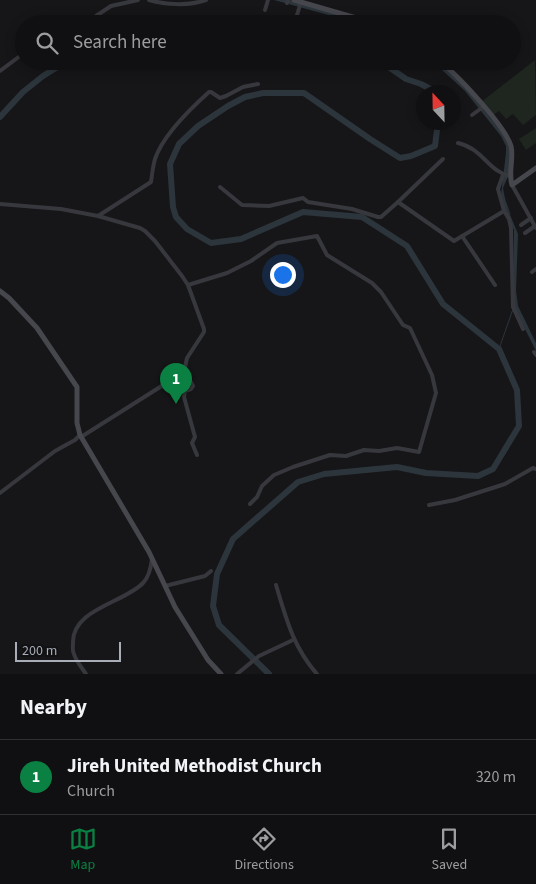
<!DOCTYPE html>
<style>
:root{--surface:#101012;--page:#19191b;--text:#f1f3f6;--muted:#9c9d9f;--line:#303032;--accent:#0b8043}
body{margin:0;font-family:"Source Sans 3",sans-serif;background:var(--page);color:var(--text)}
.compass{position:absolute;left:416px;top:85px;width:45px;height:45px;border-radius:50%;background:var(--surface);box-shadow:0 2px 12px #0003;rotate:338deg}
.scale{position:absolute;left:15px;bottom:12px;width:106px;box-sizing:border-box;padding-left:5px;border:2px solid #a8adb8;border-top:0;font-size:14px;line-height:18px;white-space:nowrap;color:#a8adb8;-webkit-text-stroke:4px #111113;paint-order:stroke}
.you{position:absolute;left:282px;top:274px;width:18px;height:18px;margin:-12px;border:4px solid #fff;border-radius:50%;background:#1a73e8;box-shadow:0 0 0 8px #1a73e833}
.badge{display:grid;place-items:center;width:32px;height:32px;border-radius:50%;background:var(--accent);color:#fff;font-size:16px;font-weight:700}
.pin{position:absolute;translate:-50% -41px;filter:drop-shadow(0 1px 2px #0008)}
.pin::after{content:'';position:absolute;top:26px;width:18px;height:15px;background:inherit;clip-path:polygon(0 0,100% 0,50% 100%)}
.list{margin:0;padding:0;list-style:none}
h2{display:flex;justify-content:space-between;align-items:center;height:65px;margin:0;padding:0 20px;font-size:21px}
h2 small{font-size:16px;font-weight:400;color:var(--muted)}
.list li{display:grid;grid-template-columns:32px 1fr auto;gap:15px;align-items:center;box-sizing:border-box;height:75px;padding:0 20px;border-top:1px solid var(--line)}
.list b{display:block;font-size:19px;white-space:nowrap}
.list p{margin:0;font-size:16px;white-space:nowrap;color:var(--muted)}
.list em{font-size:16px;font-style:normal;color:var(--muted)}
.icon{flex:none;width:28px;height:28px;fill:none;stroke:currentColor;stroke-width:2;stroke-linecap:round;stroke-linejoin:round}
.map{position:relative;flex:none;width:536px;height:674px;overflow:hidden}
.search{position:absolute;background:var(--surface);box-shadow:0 2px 12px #0003;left:15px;right:15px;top:15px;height:55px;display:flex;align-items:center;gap:12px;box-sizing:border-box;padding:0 18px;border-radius:28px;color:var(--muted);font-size:19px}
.sheet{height:140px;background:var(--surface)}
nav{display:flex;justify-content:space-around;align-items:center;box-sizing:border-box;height:70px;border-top:1px solid var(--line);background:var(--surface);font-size:14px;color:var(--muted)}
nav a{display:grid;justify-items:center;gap:2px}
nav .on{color:var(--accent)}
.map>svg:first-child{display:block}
.green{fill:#1e261f}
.water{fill:#2c353c}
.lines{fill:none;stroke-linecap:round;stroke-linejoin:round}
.stream{stroke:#2c353c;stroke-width:1}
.river{stroke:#2c353c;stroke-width:6}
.street{stroke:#37383d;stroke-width:4}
.secondary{stroke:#45474d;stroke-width:5}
</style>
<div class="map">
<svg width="536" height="674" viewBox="0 0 536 674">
<rect width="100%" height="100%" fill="#161618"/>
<g class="green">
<polygon points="535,60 536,115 523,125 513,114 506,119 499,111 492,116 481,102"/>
<polygon points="536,128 536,143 526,150 519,139"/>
</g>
<g class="water">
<polygon points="274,0 290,0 374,24 361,24"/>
<polygon points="430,61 437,61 469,91 504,135 510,149 509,174 503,188 504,194 508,210 518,234 516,291 518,306 536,343 536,351 514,307 514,230 505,211 501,195 506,153 506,146 501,136 465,91 441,69"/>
</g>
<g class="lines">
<g class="stream">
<polyline points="506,203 510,214"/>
<polyline points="520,312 527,326"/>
<polyline points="499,349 513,309"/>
</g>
<g class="river">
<polyline points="186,24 191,21 210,24"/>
<polyline points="380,61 406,79 421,84 436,92"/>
<polyline points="0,117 23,92 43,76 67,61"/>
<polyline points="269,674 219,625 213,606 217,574 233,539 298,482 324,474 397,467 426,473 478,476 493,469 519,426 517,390 499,349 443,304 407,246 362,217 303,212 241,239 211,243 187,229 176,217 173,207 170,164 179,144 198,126 228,106 245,97 263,93 304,93 370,139 400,158 411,156 435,146 438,122"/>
</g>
<g class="street">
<path d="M149 0C166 5 189 6 206 0"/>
<polyline points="287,3 288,0"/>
<polyline points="265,10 268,0"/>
<polyline points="297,15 301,2"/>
<polyline points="84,24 111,6 138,0"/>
<polyline points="0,71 24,53"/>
<polyline points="472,115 483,107"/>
<path d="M458 143C482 148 489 172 510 176"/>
<polyline points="443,159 398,202 454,241 504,211 498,189 503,175"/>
<polyline points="512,185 536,228"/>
<polyline points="220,187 242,205 269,206 303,198 308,202 352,209 378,217 381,217 398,202"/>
<polyline points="0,204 61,209 98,216 140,228 145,231 155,241 182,276 188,285 204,329 204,332 187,358 183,376 191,382 193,386 191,389 185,391 184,397 195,437 192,443 197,455"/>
<polyline points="504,211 509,219 511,228 513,307 523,329"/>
<path d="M98 216 151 182C152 174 153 166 155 159 163 135 190 109 209 92H211L220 98 226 96 243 87 258 84"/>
<polyline points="521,225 531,218"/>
<polyline points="525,233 535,226"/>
<polyline points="462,236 495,285"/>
<polyline points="532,272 536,269"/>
<polyline points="188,285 227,273 251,261 277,243 317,236 327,255 372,283 381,292 403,325 410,328 432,375 436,393 419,452 397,448 379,451 364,450 346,456 330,455 293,467 274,475 262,486 257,497 250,504"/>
<polyline points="534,352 536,355"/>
<polyline points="81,437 168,382 183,376"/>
<polyline points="0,493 55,451 75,440 80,435"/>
<polyline points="429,505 455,500 505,484 533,468 536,469"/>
<path d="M276 585C286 618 293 647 317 674"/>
<polyline points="165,586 205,576 211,571"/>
<path d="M86 674C82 668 76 661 74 654 72 651 73 646 73 643 72 609 124 603 143 583 149 577 151 567 152 559"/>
<polyline points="237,674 259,656 293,640"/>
</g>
<g class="secondary">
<polyline points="294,0 377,24"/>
<path d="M439 61C457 74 505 126 511 146 514 159 508 172 512 185L536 168"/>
<polyline points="0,291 9,298 37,328 77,387 77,423 80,435 149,552 175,607 208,660 221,674"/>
</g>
</g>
</svg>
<svg class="compass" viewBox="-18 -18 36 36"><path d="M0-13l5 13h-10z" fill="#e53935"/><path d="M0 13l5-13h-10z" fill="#9c9d9f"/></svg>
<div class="scale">200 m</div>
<div class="you"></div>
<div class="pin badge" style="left:176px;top:404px">1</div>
<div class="search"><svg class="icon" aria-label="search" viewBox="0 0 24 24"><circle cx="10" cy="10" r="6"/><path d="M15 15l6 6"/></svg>Search here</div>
</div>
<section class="sheet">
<h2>Nearby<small></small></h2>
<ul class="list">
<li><span class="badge">1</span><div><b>Jireh United Methodist Church</b><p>Church</p></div><em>320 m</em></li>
</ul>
</section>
<nav>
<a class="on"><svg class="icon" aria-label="map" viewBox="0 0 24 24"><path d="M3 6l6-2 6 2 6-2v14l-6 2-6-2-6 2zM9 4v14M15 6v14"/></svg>Map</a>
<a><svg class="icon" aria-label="directions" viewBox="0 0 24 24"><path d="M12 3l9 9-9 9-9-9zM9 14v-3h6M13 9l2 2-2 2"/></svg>Directions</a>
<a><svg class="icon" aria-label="saved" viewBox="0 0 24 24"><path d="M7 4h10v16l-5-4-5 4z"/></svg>Saved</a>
</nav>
